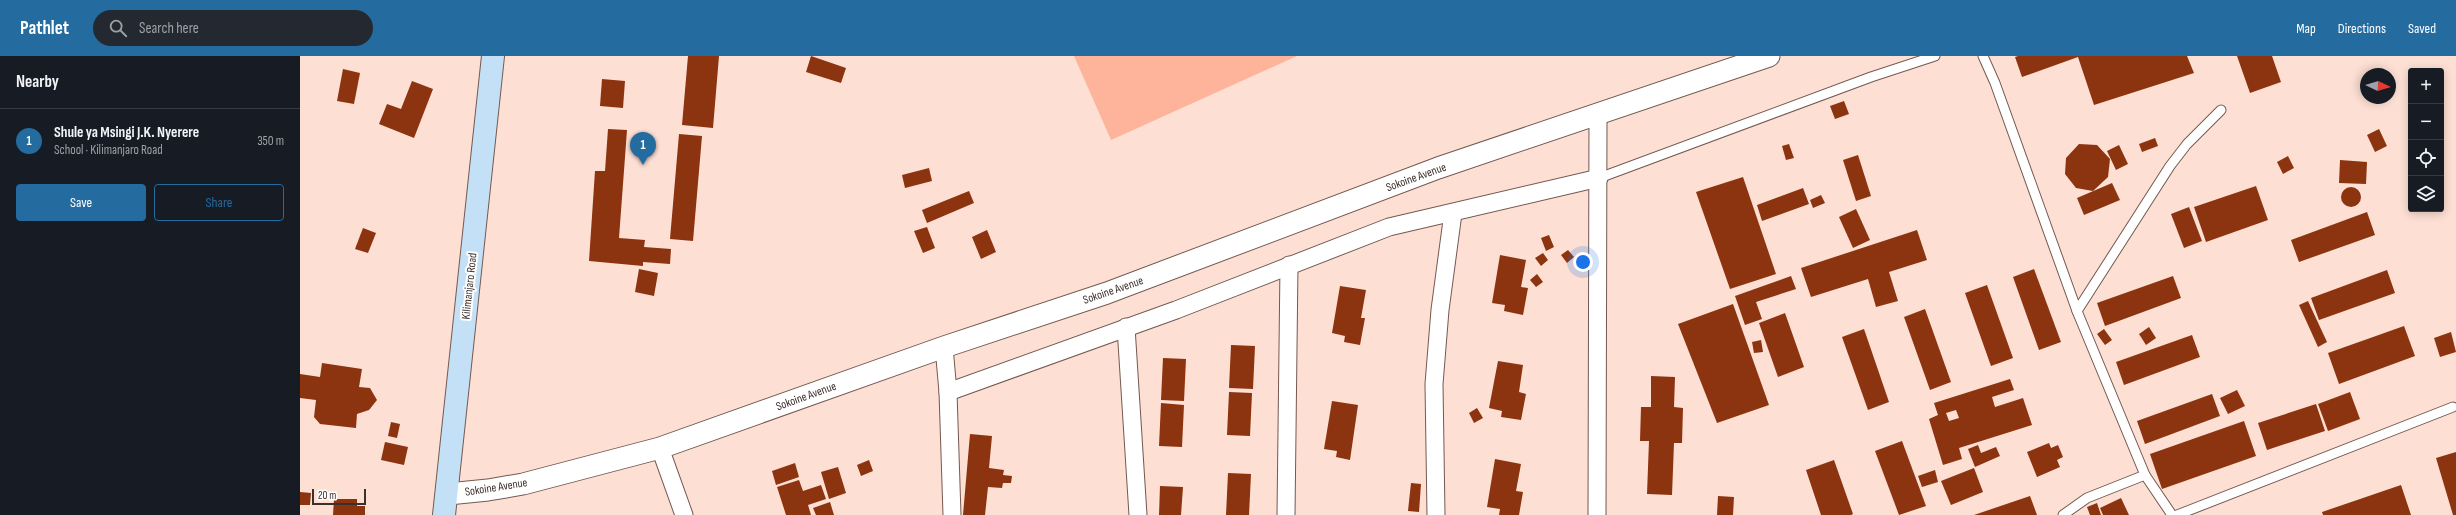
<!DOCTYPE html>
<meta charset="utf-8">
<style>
:root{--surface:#171b24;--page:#242831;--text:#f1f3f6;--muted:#9ea1a6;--line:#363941;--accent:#246b9f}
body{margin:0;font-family:"Sofia Sans Condensed",sans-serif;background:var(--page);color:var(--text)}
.controls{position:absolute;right:12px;top:12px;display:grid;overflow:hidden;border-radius:4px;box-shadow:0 2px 10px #0003}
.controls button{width:36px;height:36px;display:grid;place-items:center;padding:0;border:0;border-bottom:1px solid var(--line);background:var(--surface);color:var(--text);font:20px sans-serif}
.compass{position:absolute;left:2060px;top:12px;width:36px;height:36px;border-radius:50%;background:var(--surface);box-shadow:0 2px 10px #0003;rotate:94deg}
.scale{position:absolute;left:12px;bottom:10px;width:54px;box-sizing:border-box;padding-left:4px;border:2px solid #3c302c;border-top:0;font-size:11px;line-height:14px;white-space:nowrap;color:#3c302c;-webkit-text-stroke:3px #fff;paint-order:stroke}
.you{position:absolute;left:1283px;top:206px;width:14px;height:14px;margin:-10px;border:3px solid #fff;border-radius:50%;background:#1a73e8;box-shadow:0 0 0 6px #1a73e833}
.badge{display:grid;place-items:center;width:26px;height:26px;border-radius:50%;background:var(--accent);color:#fff;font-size:13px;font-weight:700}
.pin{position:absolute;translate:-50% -33px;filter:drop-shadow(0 1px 2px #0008)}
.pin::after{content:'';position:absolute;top:21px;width:14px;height:12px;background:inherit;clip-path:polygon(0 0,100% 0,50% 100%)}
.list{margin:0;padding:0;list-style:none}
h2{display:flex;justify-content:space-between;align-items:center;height:52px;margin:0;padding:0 16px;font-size:17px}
h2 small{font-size:13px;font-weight:400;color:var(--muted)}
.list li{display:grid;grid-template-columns:26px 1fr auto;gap:12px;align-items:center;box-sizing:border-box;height:64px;padding:0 16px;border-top:1px solid var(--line)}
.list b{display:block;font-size:15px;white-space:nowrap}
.list p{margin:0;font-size:13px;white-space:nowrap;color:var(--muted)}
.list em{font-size:13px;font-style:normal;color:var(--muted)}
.actions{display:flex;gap:8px;padding:12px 16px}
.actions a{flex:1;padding:9px 0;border:1px solid var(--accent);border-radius:4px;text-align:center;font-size:14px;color:var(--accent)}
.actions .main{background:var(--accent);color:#fff}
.icon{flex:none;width:22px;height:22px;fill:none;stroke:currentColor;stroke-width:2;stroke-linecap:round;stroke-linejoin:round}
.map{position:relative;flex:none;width:2156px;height:459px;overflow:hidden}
header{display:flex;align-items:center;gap:24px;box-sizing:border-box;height:56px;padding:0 20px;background:var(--accent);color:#fff}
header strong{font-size:19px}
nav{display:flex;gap:22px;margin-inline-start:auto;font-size:14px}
.search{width:280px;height:36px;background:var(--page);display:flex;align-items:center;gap:10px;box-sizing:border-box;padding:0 14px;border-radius:22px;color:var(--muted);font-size:15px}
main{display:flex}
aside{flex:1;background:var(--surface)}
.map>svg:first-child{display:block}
.green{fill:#feb49b}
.building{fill:#8c330f;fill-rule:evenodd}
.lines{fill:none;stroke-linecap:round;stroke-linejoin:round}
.service-casing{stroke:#735951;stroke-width:11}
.minor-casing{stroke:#735951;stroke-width:19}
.tertiary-casing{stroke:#735951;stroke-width:23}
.secondary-casing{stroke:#735951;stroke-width:24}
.service{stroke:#fff;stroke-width:9}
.minor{stroke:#fff;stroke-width:17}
.tertiary{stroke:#fff;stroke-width:21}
.secondary{stroke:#c4e0f6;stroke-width:22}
.labels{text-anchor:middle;stroke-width:4;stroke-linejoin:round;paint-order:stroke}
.street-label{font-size:12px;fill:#3c302c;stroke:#fff}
</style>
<header>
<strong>Pathlet</strong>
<div class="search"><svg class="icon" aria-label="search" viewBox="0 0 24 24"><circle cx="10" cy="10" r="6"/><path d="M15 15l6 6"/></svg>Search here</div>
<nav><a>Map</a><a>Directions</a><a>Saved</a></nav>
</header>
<main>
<aside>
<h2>Nearby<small></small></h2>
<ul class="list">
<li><span class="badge">1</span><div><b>Shule ya Msingi J.K. Nyerere</b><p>School · Kilimanjaro Road</p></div><em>350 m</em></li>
</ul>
<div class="actions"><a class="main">Save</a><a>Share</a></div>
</aside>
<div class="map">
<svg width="2156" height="459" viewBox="0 0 2156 459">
<rect width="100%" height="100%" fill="#fddfd4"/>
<polygon class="green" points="774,0 997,0 811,84"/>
<g class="building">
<polygon points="388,0 419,0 413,72 382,69"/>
<polygon points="511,0 546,12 541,27 506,16"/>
<polygon points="1718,0 1887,0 1894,17 1794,49 1778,1 1722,21 1715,1"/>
<polygon points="1937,0 1972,0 1981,26 1950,37"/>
<polygon points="43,13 60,17 54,48 37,45"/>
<polygon points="302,23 325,25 323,52 300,50"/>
<polygon points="112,25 133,33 114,82 79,68 87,48 101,53"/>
<polygon points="1544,45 1549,58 1535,63 1530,50"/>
<polygon points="308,73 327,74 319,182 345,184 344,191 371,193 370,208 343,206 343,210 289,205 295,115 305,115"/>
<polygon points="2079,73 2087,90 2075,96 2067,79"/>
<polygon points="379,78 402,80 393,185 370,183"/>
<polygon points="1855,82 1858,90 1842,96 1839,88"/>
<polygon points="1489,88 1494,102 1486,104 1482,90"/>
<polygon points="1779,88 1797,89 1810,103 1808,121 1793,135 1776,132 1765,118 1766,102"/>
<polygon points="1819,89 1828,108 1816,114 1807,95"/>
<polygon points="1558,99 1571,140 1556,145 1543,104"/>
<polygon points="1988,100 1994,112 1983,118 1977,106"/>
<polygon points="2040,104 2067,106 2066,128 2039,127"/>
<polygon points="629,112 632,125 605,132 602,119"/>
<polygon points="1443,121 1476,218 1430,233 1396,136"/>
<polygon points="1812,127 1820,144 1784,159 1777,142"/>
<polygon points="1956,130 1968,164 1906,186 1894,151"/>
<circle cx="2051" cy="141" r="10"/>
<polygon points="1503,132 1509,148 1462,165 1457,149"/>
<polygon points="669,135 674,147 627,167 622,154"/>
<polygon points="1521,139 1525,147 1513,152 1510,144"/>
<polygon points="1889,151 1902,185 1884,192 1871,158"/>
<polygon points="1556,153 1570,184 1553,192 1539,161"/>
<polygon points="2067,156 2075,179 1999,206 1991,184"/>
<polygon points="627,171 635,192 623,197 614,175"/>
<polygon points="63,172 76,177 68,197 55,193"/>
<polygon points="687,174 696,196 681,203 672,181"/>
<polygon points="1617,174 1627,204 1589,216 1598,245 1576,251 1568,223 1511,241 1501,212"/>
<polygon points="1249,179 1254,191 1246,195 1241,182"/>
<polygon points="1268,194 1274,201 1267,207 1261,199"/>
<polygon points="1243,197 1248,204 1241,210 1235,202"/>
<polygon points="1200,199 1226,204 1221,231 1228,232 1223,259 1204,255 1205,249 1192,247"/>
<polygon points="339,213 358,217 354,240 335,236"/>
<polygon points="1734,213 1761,286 1739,294 1713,221"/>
<polygon points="2087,214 2095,237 2019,264 2011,242"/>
<polygon points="1237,218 1243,226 1236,231 1230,224"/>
<polygon points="1491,220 1496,233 1456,246 1462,263 1445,269 1435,240"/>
<polygon points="1873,220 1881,242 1805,270 1797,247"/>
<polygon points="1687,229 1713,302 1691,310 1665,237"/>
<polygon points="1040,230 1066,234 1061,262 1065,262 1060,289 1044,286 1045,280 1032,277"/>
<polygon points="2008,245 2027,286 2018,291 1999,249"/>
<polygon points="1433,248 1469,349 1417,367 1378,268"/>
<polygon points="1625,253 1651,326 1630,334 1604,261"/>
<polygon points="1485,257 1504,311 1478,321 1459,267"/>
<polygon points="2104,270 2115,300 2039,328 2028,297"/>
<polygon points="1849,271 1856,282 1846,289 1839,278"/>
<polygon points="1564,273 1589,346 1568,354 1542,281"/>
<polygon points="1804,273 1812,284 1805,289 1797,278"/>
<polygon points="2151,276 2156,296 2140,301 2134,282"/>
<polygon points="1892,279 1900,301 1824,329 1816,306"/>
<polygon points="1461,284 1463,296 1454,297 1452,286"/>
<polygon points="931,289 955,290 953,333 929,332"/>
<polygon points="863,302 886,303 884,345 861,344"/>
<polygon points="1198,305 1223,309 1219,336 1226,338 1221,364 1201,361 1202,355 1189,352"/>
<polygon points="22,307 62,313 59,331 70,332 77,344 69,354 57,358 56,372 20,368 14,361 16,344 0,342 0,318 20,321"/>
<polygon points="1351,320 1375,321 1374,351 1383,352 1382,387 1374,387 1372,439 1347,438 1349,385 1340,385 1341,351 1351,351"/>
<path d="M1710 323 1714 334 1692 341 1695 351 1723 342 1732 369 1659 392 1662 403 1643 409 1629 363 1638 359 1634 347ZM1656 354 1659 362 1649 365 1646 357Z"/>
<polygon points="1937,334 1945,350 1928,358 1920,342"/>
<polygon points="929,336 952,337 950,380 927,379"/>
<polygon points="2050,336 2060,363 2028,375 2018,348"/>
<polygon points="1912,338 1920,360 1845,388 1837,365"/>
<polygon points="1032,345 1058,349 1050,404 1036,401 1037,395 1024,393"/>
<polygon points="861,347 884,349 882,391 859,390"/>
<polygon points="2016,348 2025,375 1967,394 1958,367"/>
<polygon points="1177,352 1183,362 1174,367 1169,357"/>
<polygon points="1944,365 1956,400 1862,433 1850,398"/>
<polygon points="91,366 100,368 97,382 88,380"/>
<polygon points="670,378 692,380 689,412 704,414 703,419 712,420 711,427 703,427 702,432 688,431 685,459 663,459"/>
<polygon points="1602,385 1626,450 1599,459 1575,395"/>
<polygon points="85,386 108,391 104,409 81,404"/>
<polygon points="1749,387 1751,392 1758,389 1763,401 1757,404 1760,411 1737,421 1727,396"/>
<polygon points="1678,389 1681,397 1696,391 1700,400 1675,411 1668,393"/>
<polygon points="2156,396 2156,459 2153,459 2136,402"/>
<polygon points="1195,403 1221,408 1216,435 1223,436 1219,459 1199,459 1200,453 1187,451"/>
<polygon points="569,404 573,415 561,420 557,409"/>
<polygon points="1534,404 1553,458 1551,459 1521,459 1506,414"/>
<polygon points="495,407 499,421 476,429 472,415"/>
<polygon points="538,411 546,437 529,443 521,416"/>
<polygon points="1674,412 1683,436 1651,449 1641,425"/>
<polygon points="1635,414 1638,426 1622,431 1618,420"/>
<polygon points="928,417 951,418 949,459 926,459"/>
<polygon points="499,424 503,435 521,429 526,443 508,449 511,459 486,459 477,431"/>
<polygon points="1111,427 1121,428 1119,456 1108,455"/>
<polygon points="2101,429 2111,459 2023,459 2022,456"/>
<polygon points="860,430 883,431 881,459 859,459"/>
<polygon points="0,436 11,437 10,449 0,449"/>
<polygon points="1418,440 1434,441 1433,459 1417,459"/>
<polygon points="1730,440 1737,459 1674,459"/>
<polygon points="1821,442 1829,459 1803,459 1800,452"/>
<polygon points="34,443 57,443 57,450 65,450 65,459 33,459"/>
<polygon points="530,446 534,459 516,459 513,452"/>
<polygon points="1797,447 1801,459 1790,459 1787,451"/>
</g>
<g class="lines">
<defs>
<g id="service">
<polyline points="1683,0 1695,27 1777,255 1845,419 1872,459"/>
<polyline points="1299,122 1571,21 1635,0"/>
<polyline points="1777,255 1870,110 1887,88 1921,54"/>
<polyline points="1763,459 1787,442 1845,419"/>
<polyline points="1877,459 2153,351"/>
</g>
<g id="minor">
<polyline points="826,271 838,459"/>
<polyline points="644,291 648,336 652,459"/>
<polyline points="648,336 876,254 1089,171 1299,122"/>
<polyline points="360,392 384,459"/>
<polyline points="986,459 989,209"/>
<polyline points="1136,459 1134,328 1140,254 1153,157"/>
<polyline points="1297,459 1298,59"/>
</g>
<polyline id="tertiary" points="148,438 188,434 223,428 360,392 644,291 807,237 1138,112 1469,0"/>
<polyline id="secondary" points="144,459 193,0"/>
</defs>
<use href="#service" class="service-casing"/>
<use href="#minor" class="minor-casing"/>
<use href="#tertiary" class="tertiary-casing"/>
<use href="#secondary" class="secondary-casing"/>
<use href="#service" class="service"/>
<use href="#minor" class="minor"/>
<use href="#tertiary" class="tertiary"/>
<use href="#secondary" class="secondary"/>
</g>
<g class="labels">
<g class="street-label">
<text transform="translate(1116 121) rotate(-20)" y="4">Sokoine Avenue</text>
<text transform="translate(169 230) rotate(-84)" y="4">Kilimanjaro Road</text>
<text transform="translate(813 234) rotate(-19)" y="4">Sokoine Avenue</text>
<text transform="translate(506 340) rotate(-20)" y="4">Sokoine Avenue</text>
<text transform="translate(196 431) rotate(-9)" y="4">Sokoine Avenue</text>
</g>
</g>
</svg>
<div class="controls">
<button>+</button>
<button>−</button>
<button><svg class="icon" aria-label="locate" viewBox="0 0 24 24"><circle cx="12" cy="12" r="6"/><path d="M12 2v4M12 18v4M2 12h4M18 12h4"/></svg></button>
<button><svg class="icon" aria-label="layers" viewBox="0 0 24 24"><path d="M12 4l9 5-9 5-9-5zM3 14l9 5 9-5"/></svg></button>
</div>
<svg class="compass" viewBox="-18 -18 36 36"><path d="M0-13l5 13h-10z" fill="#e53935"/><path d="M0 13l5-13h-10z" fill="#9ea1a6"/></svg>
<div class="scale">20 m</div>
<div class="you"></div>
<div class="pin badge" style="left:343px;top:109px">1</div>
</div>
</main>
